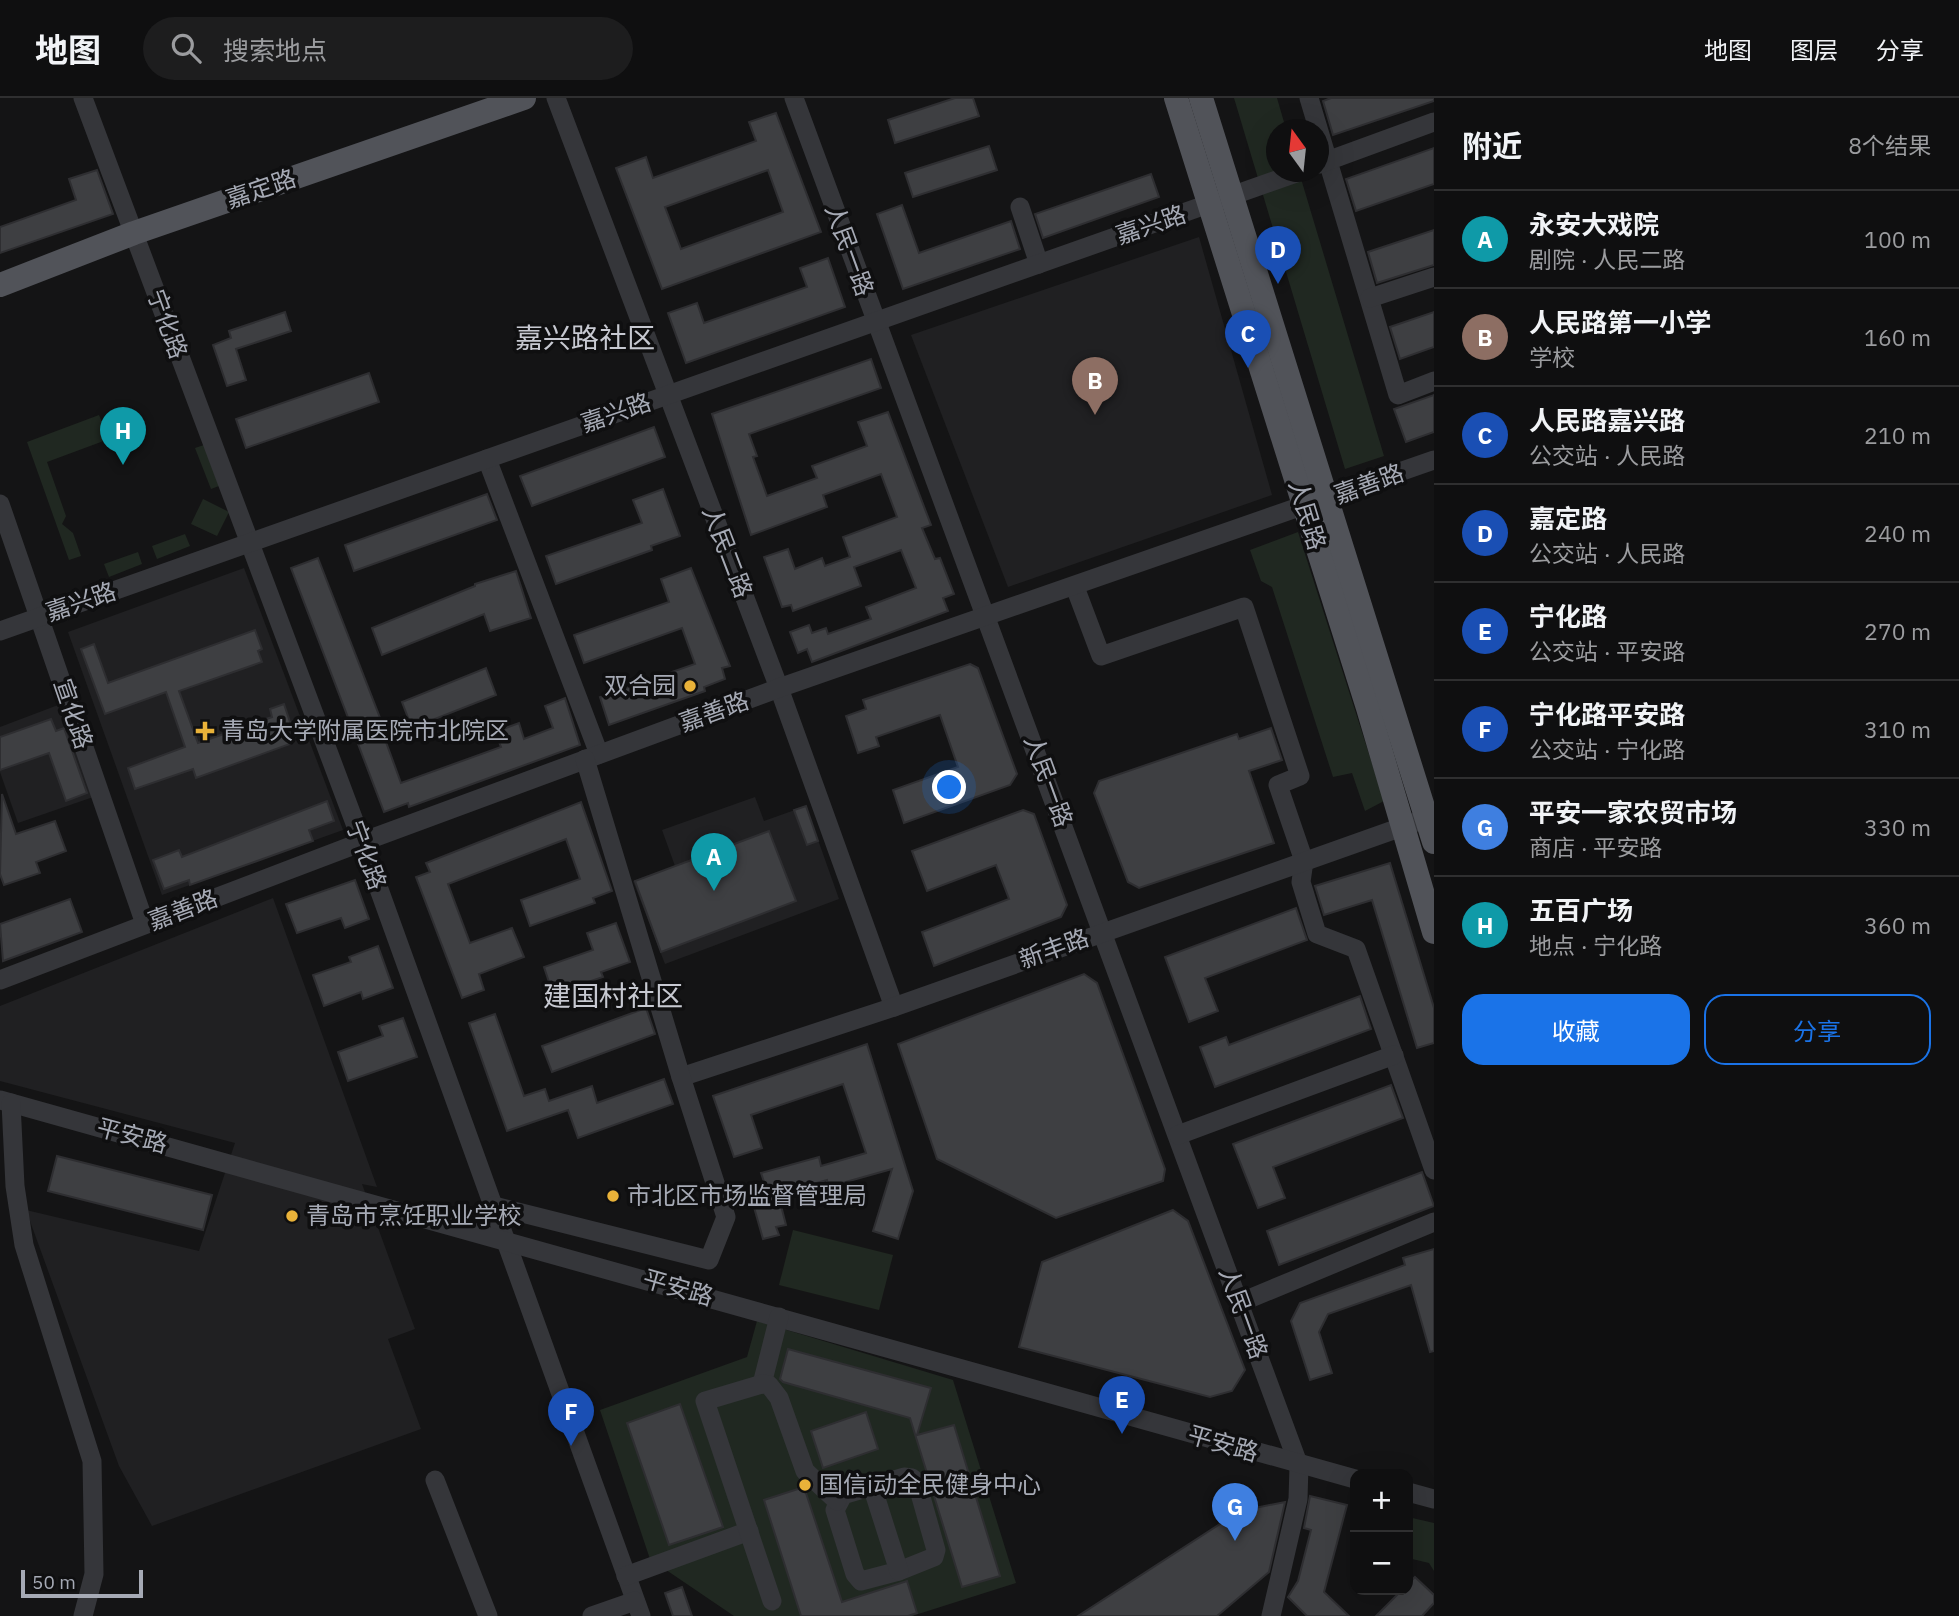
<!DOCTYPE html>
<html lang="zh">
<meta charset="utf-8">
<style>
:root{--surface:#0f0f10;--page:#1d1d1e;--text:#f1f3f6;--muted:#9b9c9f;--line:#2f2f30;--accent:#1a73e8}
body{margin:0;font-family:"IBM Plex Sans","Noto Sans SC",sans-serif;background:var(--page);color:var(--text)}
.controls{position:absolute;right:21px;bottom:21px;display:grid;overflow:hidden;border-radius:14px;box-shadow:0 7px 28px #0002}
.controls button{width:63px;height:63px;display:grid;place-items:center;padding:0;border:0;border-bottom:2px solid var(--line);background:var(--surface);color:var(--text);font:35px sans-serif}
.compass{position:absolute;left:1266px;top:21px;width:63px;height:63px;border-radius:50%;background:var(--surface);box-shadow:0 7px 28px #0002;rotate:345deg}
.scale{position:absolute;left:21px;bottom:18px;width:122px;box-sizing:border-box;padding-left:7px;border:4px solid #a6aab5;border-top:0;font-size:19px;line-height:24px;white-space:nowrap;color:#a6aab5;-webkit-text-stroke:5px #0f0f10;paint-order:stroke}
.you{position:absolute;left:950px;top:690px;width:24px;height:24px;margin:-18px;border:5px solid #fff;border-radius:50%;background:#1a73e8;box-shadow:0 0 0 10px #1a73e833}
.badge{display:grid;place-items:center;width:46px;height:46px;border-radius:50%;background:var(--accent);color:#fff;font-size:23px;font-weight:700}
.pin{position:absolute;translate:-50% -58px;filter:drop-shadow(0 2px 4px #0008)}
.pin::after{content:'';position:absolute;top:37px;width:24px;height:21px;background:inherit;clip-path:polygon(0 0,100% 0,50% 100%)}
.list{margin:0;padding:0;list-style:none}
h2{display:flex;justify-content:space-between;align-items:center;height:91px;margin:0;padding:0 28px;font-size:30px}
h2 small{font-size:23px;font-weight:400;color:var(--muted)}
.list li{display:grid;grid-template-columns:46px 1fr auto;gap:21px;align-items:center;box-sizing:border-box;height:98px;padding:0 28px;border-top:2px solid var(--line)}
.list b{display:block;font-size:26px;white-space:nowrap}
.list p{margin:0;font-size:23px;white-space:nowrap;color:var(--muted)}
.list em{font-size:23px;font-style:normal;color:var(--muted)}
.actions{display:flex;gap:14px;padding:21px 28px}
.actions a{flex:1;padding:16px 0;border:2px solid var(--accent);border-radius:21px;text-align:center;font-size:24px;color:var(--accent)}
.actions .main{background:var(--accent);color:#fff}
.icon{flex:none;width:38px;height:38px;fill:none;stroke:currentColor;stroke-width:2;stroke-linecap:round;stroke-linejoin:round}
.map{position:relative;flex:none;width:1434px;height:1518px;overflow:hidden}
header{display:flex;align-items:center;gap:42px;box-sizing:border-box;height:98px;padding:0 35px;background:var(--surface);border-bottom:2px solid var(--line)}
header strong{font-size:33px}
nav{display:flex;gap:38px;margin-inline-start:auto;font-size:24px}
.search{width:490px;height:63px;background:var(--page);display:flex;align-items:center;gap:18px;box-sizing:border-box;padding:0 24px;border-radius:38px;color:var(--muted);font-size:26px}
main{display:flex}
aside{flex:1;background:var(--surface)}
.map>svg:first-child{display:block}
.built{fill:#202022}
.green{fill:#202821}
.building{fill:#3e3f42;stroke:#2e2e31;stroke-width:2;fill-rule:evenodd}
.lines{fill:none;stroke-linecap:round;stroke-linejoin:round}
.minor{stroke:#35363a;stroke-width:19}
.major{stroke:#515359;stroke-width:24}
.poi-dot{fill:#e9b239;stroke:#0f0f10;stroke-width:2.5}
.labels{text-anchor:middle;stroke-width:7;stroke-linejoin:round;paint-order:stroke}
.street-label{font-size:24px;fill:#a6aab5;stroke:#0f0f10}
.poi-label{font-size:24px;fill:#a6aab5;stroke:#0f0f10;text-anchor:start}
.quarter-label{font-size:28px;fill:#c7c9d1;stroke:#0f0f10}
</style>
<header>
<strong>地图</strong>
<div class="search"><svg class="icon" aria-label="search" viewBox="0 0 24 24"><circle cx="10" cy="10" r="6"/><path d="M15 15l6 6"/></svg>搜索地点</div>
<nav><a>地图</a><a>图层</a><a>分享</a></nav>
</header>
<main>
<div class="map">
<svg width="1434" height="1518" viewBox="0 0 1434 1518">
<rect width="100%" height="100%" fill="#141415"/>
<g class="built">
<polygon points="1199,139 1272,397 1008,489 911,237"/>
<polygon points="244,470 343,732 162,797 68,534"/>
<polygon points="66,604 99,697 18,725 0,674 0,629"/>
<polygon points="755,699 764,723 806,708 839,801 665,866 633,783 675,768 662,732"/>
<polygon points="273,800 377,1089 362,1086 415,1231 388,1241 421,1331 152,1428 119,1368 26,1112 199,1153 235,1045 0,983 0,908"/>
</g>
<g class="green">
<polygon points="1234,0 1277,0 1286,31 1276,32 1276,74 1299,74 1384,358 1345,371"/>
<polygon points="99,317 109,341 47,364 66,418 62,426 73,435 81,458 69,462 27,344"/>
<polygon points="204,347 219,388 211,391 195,350"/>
<polygon points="203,401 229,414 217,438 191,426"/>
<polygon points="1298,434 1384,703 1365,713 1352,675 1333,679 1272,489 1261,483 1250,452"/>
<polygon points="185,436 190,448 157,461 152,448"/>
<polygon points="138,454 142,466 109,479 104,466"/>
<polygon points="793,1132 893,1157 879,1212 779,1187"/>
<polygon points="757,1223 953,1282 1016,1485 912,1518 734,1518 650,1461 600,1312 747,1259"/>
<polygon points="1408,1419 1434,1425 1434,1473 1429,1465 1408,1460"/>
</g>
<g class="building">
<polygon points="955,0 973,0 979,18 895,45 888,22"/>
<polygon points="1331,0 1434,0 1434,3 1333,37 1323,3"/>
<path d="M776 15 821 134 662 191 616 70 646 59 653 80 756 43 749 24ZM768 72 783 114 681 151 665 109Z"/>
<polygon points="989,48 997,72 913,99 905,75"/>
<polygon points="1434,50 1434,86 1356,113 1346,81"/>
<polygon points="97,72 113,116 0,155 0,129 76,102 69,81"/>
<polygon points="1151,76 1159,99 1043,140 1035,116"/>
<polygon points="902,107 919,155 1011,123 1020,151 903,191 877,116"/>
<polygon points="1434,132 1434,167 1377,185 1368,154"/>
<polygon points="828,160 845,209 686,265 668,215 697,205 704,225 807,189 800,170"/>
<polygon points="285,214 291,233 236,251 246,282 227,288 213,247 231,240 229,233"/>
<polygon points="1434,214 1434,249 1400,261 1390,229"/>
<polygon points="871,261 881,290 749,336 757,358 753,359 767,398 817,380 812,368 867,348 858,324 888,314 931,427 922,430 935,461 940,460 954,496 943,500 948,513 812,564 807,551 798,555 790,534 809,527 812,535 826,530 828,536 871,521 866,509 916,490 901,452 854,469 861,488 793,513 791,507 782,509 764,459 788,451 795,471 822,460 825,468 850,459 843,439 897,419 881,376 823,397 827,409 751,437 712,316"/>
<polygon points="369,275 379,304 246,350 236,321"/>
<polygon points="1434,297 1434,334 1406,344 1394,311"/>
<polygon points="654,329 665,359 532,408 520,378"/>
<polygon points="663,391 680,438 651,448 652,452 556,486 546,458 642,425 633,402"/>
<polygon points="487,396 497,422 354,473 345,447"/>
<polygon points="318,460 389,643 386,644 401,685 501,649 495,634 519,625 524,641 553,630 545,608 565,600 580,647 409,709 408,705 384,714 291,470"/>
<polygon points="691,470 730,568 722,570 725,581 704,589 705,593 609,627 600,599 695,566 682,530 584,565 574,537 669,504 661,481"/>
<polygon points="516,473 531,520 490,533 484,516 382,557 372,530 475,488 475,486"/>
<polygon points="255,532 262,551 258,553 262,564 179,593 198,645 272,619 270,611 284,606 292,630 285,633 290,646 196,680 193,671 135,691 128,670 185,649 166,594 105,616 81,551 94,546 108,585"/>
<polygon points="970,566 978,570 1017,676 1010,687 904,725 893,692 958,669 940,617 876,639 879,648 858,655 846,618 866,611 863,602"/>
<polygon points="486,570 496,597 412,630 402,604"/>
<polygon points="51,621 56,633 64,630 87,695 66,703 49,655 0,672 0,639"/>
<polygon points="1271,630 1282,662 1249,673 1274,745 1139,790 1128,784 1094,695 1099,683 1237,636 1239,641"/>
<polygon points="2,696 16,736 55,723 66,753 36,764 40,775 4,787 0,776"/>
<polygon points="327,703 334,723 309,732 313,743 190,787 189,782 164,791 153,762 179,752 182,759"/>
<polygon points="581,704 612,793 593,800 595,805 530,828 521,802 580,781 566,741 448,786 470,845 512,830 524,859 479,876 484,892 462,900 416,779 430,774 426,765"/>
<polygon points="806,708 818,743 807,747 794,712"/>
<polygon points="1023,712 1034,716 1067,807 1061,819 934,868 922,834 1009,801 996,767 927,793 912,753"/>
<polygon points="769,733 796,803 661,854 635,783"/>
<polygon points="1390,765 1434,910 1434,945 1417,950 1372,802 1324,817 1315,788"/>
<polygon points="355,782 369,821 345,830 341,820 297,835 286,806"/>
<polygon points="70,801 82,834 3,863 0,826"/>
<polygon points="1296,810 1307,842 1205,880 1218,913 1189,924 1165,859"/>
<polygon points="616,825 630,864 601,874 603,879 553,896 544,869 593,852 587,835"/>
<polygon points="378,848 393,890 363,901 361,894 324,908 313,877 351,864 349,859"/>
<polygon points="1084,876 1097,885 1165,1071 1163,1083 1056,1120 937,1061 898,946"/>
<polygon points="1360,898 1371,931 1215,989 1200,949 1226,939 1229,947"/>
<polygon points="646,910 655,936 552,974 542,948"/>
<polygon points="495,916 524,998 545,991 549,1003 592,988 597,1005 664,981 673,1006 578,1040 568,1012 507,1033 469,925"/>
<polygon points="403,920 417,959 348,983 338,954 383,938 379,928"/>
<polygon points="867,946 913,1093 898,1141 873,1133 892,1071 828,1089 827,1082 778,1096 786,1127 776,1129 779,1137 763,1141 748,1088 764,1084 761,1075 819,1059 821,1068 866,1055 843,986 751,1017 762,1050 734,1059 713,998"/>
<polygon points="1391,987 1403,1020 1273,1069 1285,1100 1258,1110 1233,1046"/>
<polygon points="57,1058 212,1097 203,1132 48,1093"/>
<polygon points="1422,1074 1434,1108 1279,1167 1267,1133"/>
<polygon points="1173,1112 1188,1123 1245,1272 1232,1293 1210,1299 1019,1249 1042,1164"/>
<polygon points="1434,1151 1434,1253 1430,1254 1411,1187 1328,1216 1319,1234 1332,1275 1310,1282 1291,1223 1300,1205 1405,1167 1403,1160"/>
<polygon points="788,1251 931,1290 917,1337 954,1327 1000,1478 962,1489 910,1320 783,1284 780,1281"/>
<polygon points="680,1306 723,1429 669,1447 627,1325"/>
<polygon points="866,1314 878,1351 823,1370 811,1333"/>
<polygon points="804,1389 842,1504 907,1483 917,1515 908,1518 801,1518 764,1402"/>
<polygon points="1310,1398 1347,1407 1324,1494 1349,1518 1307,1518 1288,1499 1298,1483 1311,1432 1304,1430"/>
<polygon points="1285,1404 1269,1474 1217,1518 1078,1518 1240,1413"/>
<polygon points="1415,1479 1434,1497 1434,1505 1422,1518 1376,1518 1402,1492 1408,1492 1408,1486"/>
<polygon points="682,1489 692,1518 673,1518 665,1495"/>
</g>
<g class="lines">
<g class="minor">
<polyline points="83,0 362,744 641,1518"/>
<polyline points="556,0 779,590 894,909"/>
<polyline points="794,0 1299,1368 1298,1401 1271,1518"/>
<polyline points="1309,0 1398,297 1434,283"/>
<polyline points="1319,66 1434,24"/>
<polyline points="1020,109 1039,166"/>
<polyline points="1370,200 1434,179"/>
<polyline points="487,361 599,656"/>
<polyline points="0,406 145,826"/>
<polyline points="1075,489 1101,558 1244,509 1300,678 1278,687 1304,763 1301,784 1317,836 1356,851 1434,1072"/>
<polyline points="0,533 1299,74"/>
<polyline points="0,882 362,744 779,590 1434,362"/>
<polyline points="681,979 894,909 1416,724"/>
<polyline points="0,1002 1355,1381"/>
<polyline points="11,1005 15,1088 24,1147 92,1363 94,1476 83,1518"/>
<polyline points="1178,1037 1394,957"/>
<polyline points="494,1108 709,1162 726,1119 681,979 585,661"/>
<polyline points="1239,1205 1434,1124"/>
<polyline points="762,1286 779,1219"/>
<polygon points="904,1379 912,1380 917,1385 936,1452 934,1459 899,1473 861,1483 855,1476 835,1412 843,1397"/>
<polyline points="435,1382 488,1518"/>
<polyline points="872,1388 899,1473"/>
<polyline points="1408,1394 1434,1401"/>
<polyline points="626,1478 749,1433"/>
<polyline points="772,1503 705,1303 762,1286 769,1287 779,1300 805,1373 837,1403"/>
<polyline points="592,1518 635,1503"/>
</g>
<g class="major">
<polyline points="1176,0 1368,610 1434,834"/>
<polyline points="1201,0 1434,744"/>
<polyline points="0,187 134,135 524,0"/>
</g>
</g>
<g class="poi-dot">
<circle cx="690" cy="588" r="7"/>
<path d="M201.5 622.5h7v7h7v7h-7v7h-7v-7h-7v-7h7z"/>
<circle cx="613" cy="1098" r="7"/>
<circle cx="292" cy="1118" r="7"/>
<circle cx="805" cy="1387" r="7"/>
</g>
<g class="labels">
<g class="street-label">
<text transform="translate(261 91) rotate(-19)" y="8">嘉定路</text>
<text transform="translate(1151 127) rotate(-19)" y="8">嘉兴路</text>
<text transform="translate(849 152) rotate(70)" y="8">人民一路</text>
<text transform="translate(167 226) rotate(70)" y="8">宁化路</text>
<text transform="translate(616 315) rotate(-19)" y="8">嘉兴路</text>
<text transform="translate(1369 386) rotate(-20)" y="8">嘉善路</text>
<text transform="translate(1307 417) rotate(73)" y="8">人民路</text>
<text transform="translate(727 454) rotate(69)" y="8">人民二路</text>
<text transform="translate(81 504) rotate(-19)" y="8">嘉兴路</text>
<text transform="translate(714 614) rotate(-20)" y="8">嘉善路</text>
<text transform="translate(73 616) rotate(71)" y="8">宣化路</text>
<text transform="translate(1048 683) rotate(70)" y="8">人民一路</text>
<text transform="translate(366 757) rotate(70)" y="8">宁化路</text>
<text transform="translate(183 812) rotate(-21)" y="8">嘉善路</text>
<text transform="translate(1054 851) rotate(-20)" y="8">新丰路</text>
<text transform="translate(132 1038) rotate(15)" y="8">平安路</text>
<text transform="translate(678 1190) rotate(16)" y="8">平安路</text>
<text transform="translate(1243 1215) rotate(70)" y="8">人民一路</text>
<text transform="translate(1223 1346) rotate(16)" y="8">平安路</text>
</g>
<g class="poi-label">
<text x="676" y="596" text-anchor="end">双合园</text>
<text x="221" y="641">青岛大学附属医院市北院区</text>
<text x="627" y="1106">市北区市场监督管理局</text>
<text x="306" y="1126">青岛市烹饪职业学校</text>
<text x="819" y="1395">国信i动全民健身中心</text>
</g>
<g class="quarter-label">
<text x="585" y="250">嘉兴路社区</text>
<text x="613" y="908">建国村社区</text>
</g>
</g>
</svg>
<div class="controls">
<button>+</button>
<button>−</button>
</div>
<svg class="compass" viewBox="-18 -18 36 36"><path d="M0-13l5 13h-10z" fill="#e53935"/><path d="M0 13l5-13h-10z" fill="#9b9c9f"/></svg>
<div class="scale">50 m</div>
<div class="you"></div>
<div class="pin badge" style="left:714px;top:793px;background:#0f9aa8">A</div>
<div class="pin badge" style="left:1095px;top:317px;background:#8d6e63">B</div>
<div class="pin badge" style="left:1248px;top:270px;background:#1a4fb4">C</div>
<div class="pin badge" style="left:1278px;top:186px;background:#1a4fb4">D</div>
<div class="pin badge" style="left:1122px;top:1336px;background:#1a4fb4">E</div>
<div class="pin badge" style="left:571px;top:1348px;background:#1a4fb4">F</div>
<div class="pin badge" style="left:1235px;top:1443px;background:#3f7fe0">G</div>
<div class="pin badge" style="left:123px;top:367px;background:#0f9aa8">H</div>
</div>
<aside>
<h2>附近<small>8个结果</small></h2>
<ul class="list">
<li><span class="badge" style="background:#0f9aa8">A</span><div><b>永安大戏院</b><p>剧院 · 人民二路</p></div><em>100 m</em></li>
<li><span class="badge" style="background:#8d6e63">B</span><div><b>人民路第一小学</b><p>学校</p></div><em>160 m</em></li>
<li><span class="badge" style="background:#1a4fb4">C</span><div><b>人民路嘉兴路</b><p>公交站 · 人民路</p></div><em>210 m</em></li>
<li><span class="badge" style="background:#1a4fb4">D</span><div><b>嘉定路</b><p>公交站 · 人民路</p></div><em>240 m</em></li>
<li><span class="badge" style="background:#1a4fb4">E</span><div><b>宁化路</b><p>公交站 · 平安路</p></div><em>270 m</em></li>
<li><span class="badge" style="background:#1a4fb4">F</span><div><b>宁化路平安路</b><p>公交站 · 宁化路</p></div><em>310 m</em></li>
<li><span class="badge" style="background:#3f7fe0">G</span><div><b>平安一家农贸市场</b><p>商店 · 平安路</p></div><em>330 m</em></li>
<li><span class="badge" style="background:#0f9aa8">H</span><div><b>五百广场</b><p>地点 · 宁化路</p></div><em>360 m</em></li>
</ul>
<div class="actions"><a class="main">收藏</a><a>分享</a></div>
</aside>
</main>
